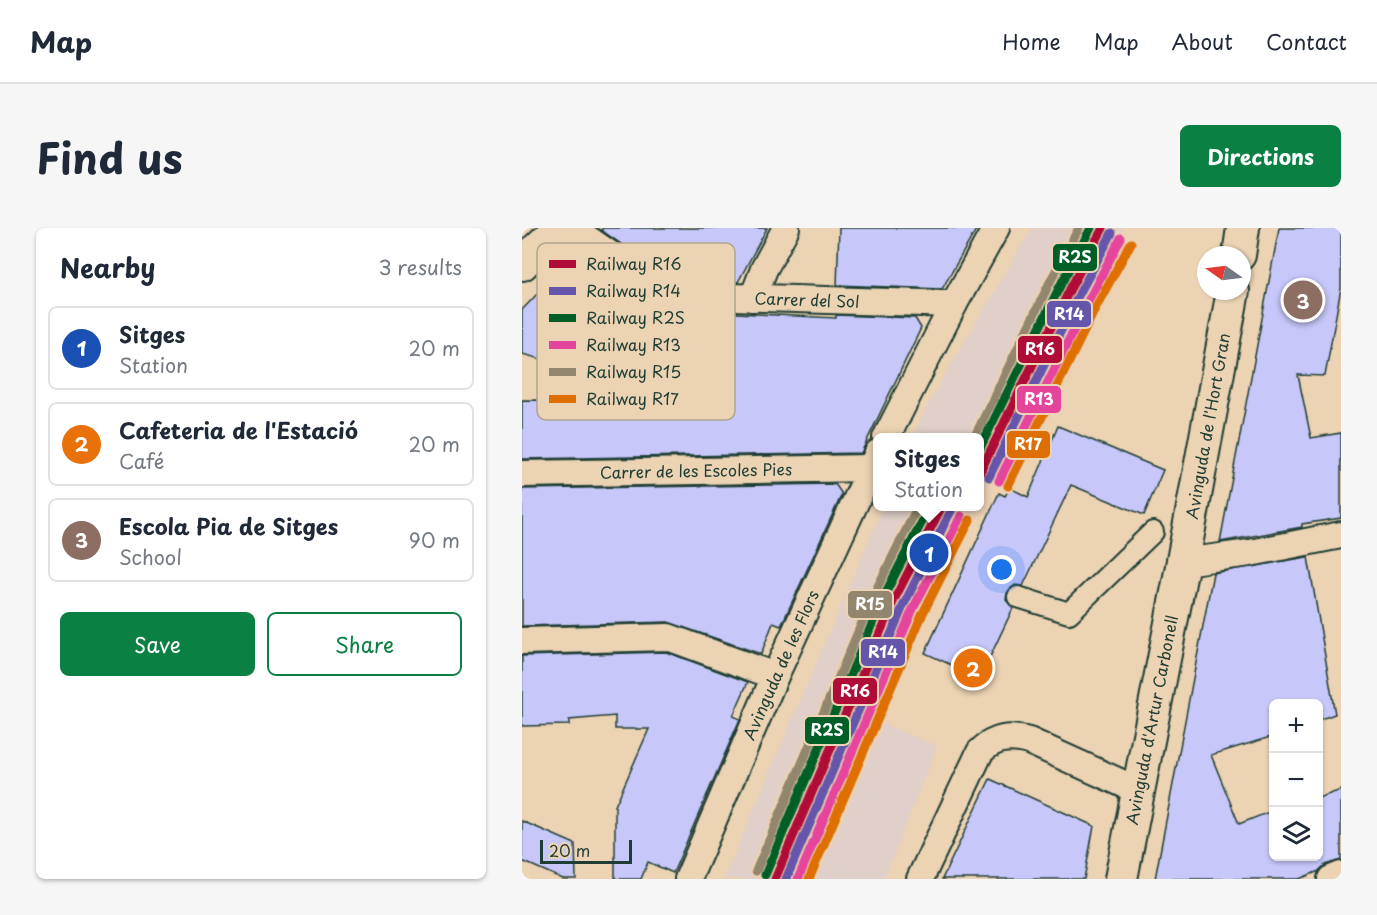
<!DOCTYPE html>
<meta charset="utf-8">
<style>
:root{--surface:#fff;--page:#f6f6f7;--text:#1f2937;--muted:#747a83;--line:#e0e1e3;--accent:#0b8043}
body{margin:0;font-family:"Playpen Sans",sans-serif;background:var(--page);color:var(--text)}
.controls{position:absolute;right:18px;bottom:18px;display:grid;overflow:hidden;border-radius:9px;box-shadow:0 2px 4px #0004}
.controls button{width:54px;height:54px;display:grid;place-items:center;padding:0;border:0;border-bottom:2px solid var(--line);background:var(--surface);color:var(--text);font:30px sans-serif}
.compass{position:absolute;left:675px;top:18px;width:54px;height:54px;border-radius:50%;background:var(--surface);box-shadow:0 2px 4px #0004;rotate:284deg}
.scale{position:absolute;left:18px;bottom:15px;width:92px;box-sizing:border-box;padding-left:6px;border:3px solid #1f3d34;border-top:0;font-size:16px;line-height:21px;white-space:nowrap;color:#1f3d34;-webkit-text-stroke:4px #ecd3b4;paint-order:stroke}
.you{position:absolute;left:480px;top:342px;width:21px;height:21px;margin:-15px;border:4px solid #fff;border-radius:50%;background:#1a73e8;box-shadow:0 0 0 9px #1a73e833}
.badge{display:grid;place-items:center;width:39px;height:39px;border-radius:50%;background:var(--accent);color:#fff;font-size:20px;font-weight:700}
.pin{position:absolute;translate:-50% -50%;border:3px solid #fff;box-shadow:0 2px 6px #0006}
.popup{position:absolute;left:351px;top:205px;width:111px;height:78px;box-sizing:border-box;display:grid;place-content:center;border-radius:9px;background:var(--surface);filter:drop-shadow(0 2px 4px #0005);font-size:20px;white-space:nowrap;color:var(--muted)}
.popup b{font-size:22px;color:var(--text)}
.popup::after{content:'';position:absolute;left:50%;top:100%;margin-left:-12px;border:12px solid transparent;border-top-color:var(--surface)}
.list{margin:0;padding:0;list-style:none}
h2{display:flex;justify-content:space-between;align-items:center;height:78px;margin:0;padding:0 24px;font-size:26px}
h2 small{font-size:20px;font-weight:400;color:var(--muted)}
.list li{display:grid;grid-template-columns:39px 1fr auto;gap:18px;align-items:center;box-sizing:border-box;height:84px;margin:0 12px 12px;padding:0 12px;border:2px solid var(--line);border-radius:9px}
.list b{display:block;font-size:22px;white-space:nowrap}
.list p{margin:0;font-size:20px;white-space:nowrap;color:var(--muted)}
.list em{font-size:20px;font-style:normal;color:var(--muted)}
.actions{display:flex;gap:12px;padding:18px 24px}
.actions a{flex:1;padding:14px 0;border:2px solid var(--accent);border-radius:9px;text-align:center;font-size:21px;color:var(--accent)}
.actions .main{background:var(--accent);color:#fff}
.icon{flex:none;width:33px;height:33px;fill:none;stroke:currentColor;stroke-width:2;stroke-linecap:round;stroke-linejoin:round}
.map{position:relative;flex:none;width:819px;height:651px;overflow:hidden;border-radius:9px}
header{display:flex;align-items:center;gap:36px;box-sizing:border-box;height:84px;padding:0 30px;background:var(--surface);border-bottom:2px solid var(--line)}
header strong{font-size:28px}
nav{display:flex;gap:33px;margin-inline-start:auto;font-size:21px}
.intro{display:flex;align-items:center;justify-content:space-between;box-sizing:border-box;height:144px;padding:0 36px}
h1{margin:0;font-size:42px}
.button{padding:15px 27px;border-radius:9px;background:var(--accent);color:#fff;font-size:21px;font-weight:700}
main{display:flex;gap:36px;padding:0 36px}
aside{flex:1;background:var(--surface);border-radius:9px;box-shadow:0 2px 4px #0004}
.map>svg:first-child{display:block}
.built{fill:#e1cfc9}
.building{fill:#c7c7fa;stroke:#1f3d34;stroke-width:1.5}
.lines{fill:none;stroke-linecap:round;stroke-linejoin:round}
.pedestrian-casing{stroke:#1f3d34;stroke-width:24}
.minor-casing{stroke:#1f3d34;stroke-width:30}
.tertiary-casing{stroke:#1f3d34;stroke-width:36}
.pedestrian{stroke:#ecd3b4;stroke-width:20}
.minor{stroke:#ecd3b4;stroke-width:26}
.tertiary{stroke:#ecd3b4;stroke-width:32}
.rail-1-casing{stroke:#ecd3b4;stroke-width:14}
.rail-2-casing{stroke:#ecd3b4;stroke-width:14}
.rail-3-casing{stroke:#ecd3b4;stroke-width:14}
.rail-4-casing{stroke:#ecd3b4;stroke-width:14}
.rail-5-casing{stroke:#ecd3b4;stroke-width:14}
.rail-6-casing{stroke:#ecd3b4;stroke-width:14}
.rail-1{stroke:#af0d38;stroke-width:9}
.rail-2{stroke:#6556ac;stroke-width:9}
.rail-3{stroke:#005f27;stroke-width:9}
.rail-4{stroke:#e5449c;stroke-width:9}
.rail-5{stroke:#93866e;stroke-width:9}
.rail-6{stroke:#dd6f06;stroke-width:9}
.labels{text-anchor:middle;stroke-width:4.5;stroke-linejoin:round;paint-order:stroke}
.street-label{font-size:16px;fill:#1f3d34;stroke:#ecd3b4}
.key{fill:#ecd3b4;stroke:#aea68e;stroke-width:1.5}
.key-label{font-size:16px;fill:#1f3d34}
.line-badge{stroke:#ecd3b4;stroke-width:2}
.badge-label{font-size:16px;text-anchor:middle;font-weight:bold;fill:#fff}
</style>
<header>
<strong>Map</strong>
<nav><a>Home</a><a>Map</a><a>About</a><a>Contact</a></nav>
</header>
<div class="intro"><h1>Find us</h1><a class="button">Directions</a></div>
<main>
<aside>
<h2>Nearby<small>3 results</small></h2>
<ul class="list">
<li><span class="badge" style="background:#1a4fb4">1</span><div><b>Sitges</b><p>Station</p></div><em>20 m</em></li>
<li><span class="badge" style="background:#e8710a">2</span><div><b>Cafeteria de l'Estació</b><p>Café</p></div><em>20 m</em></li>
<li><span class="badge" style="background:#8d6e63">3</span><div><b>Escola Pia de Sitges</b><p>School</p></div><em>90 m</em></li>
</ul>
<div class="actions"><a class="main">Save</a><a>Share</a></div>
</aside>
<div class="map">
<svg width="819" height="651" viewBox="0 0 819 651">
<rect width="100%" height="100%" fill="#ecd3b4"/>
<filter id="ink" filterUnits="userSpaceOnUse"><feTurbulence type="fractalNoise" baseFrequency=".0167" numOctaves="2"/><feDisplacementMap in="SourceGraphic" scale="12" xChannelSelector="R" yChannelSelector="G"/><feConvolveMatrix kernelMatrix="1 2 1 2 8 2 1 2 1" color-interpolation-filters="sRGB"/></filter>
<g filter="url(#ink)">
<g class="built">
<polygon points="510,0 602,0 510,186 497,181 458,267 458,210 391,209 406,176"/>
<polygon points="361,279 453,279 355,493 415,518 362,651 202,651"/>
</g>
<g class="building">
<polygon points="81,0 245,0 216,54 182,53 152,46 121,31 79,2"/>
<polygon points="317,0 455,0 420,61 315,57"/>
<polygon points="757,0 819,0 819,60 803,148 776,147 789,210 819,205 819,290 780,296 780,299 698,314"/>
<polygon points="60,25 107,58 141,74 176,83 314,90 314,87 393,90 399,100 339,225 0,231 0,172 156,173 157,167 0,126 0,82 53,26 57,29"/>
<polygon points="536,198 641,242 622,287 549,257 501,358 493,357 485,365 484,372 491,380 458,450 403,425 477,265 483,268 488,260 506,269"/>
<polygon points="313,256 320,266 259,398 251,395 239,426 146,394 0,398 0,261"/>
<polygon points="786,329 813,486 796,492 796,476 752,476 752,508 689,527 717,596 752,582 752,628 796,628 796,570 819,562 819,632 803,637 797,643 777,651 633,651 691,345"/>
<polygon points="144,424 226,454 211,488 218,491 151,645 126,634 119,651 93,651 93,578 127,501 93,501 93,488 47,492 47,497 0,498 0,428"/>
<polygon points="468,551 572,598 562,651 420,651"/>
<polygon points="0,593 53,616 54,651 41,651 0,633"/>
</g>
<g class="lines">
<defs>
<polyline id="pedestrian" points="496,369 547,385 631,304"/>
<g id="minor">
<polyline points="50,0 113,44 147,60 180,68 432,76"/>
<polyline points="231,70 242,41 264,0"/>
<polyline points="364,210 432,76 474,0"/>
<polyline points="0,246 349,240"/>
<polyline points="661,334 728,325 819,307"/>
<polyline points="0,413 146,409 253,448"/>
<polyline points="166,651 253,448 356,225"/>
<path d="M398 651 458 524C473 509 487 508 507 513L615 562"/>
<polyline points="809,651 819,647"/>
</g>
<g id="tertiary">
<polyline points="717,27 721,0"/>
<polyline points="0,36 37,0"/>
<polyline points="599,651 658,349 711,63"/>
</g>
</defs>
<use href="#pedestrian" class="pedestrian-casing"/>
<use href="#minor" class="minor-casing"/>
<use href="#tertiary" class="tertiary-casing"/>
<use href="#pedestrian" class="pedestrian"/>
<use href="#minor" class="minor"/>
<use href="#tertiary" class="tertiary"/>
<defs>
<g id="rail-1">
<polyline points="458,244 548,61 581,0"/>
<polyline points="253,651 372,372 420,278"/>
</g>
<g id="rail-2">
<polyline points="467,249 557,66 590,5"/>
<polyline points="264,651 382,376 429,283"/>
</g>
<g id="rail-3">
<polyline points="458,220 539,56 569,0"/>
<polyline points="243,647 362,368 408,278"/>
</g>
<g id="rail-4">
<polyline points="477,253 567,71 599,10"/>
<polyline points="276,651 391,381 439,288"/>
</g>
<g id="rail-5">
<polyline points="452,210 529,52 557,0"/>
<polyline points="234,643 353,364 396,278"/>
</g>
<g id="rail-6">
<polyline points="486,258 576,75 609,15"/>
<polyline points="287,651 401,385 448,292"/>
</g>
</defs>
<use href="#rail-1" class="rail-1-casing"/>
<use href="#rail-2" class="rail-2-casing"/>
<use href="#rail-3" class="rail-3-casing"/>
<use href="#rail-4" class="rail-4-casing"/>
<use href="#rail-5" class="rail-5-casing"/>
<use href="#rail-6" class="rail-6-casing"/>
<use href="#rail-1" class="rail-1"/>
<use href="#rail-2" class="rail-2"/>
<use href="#rail-3" class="rail-3"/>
<use href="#rail-4" class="rail-4"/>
<use href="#rail-5" class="rail-5"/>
<use href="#rail-6" class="rail-6"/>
</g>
</g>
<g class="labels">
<g class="street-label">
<text transform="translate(285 72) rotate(2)" y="6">Carrer del Sol</text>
<text transform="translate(686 198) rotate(-80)" y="6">Avinguda de l'Hort Gran</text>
<text transform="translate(174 243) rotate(-1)" y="6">Carrer de les Escoles Pies</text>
<text transform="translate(259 437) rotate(-66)" y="6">Avinguda de les Flors</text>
<text transform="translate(630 492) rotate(-79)" y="6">Avinguda d'Artur Carbonell</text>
</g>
</g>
<rect x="15" y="15" width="198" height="177" rx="9" class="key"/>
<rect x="27" y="32" width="27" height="8" fill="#af0d38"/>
<rect x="27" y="59" width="27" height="8" fill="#6556ac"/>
<rect x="27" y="86" width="27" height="8" fill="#005f27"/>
<rect x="27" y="113" width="27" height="8" fill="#e5449c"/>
<rect x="27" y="140" width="27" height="8" fill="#93866e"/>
<rect x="27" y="167" width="27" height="8" fill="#dd6f06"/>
<g class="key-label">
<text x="64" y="42">Railway R16</text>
<text x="64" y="69">Railway R14</text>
<text x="64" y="96">Railway R2S</text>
<text x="64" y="123">Railway R13</text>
<text x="64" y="150">Railway R15</text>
<text x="64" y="177">Railway R17</text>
</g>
<g class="line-badge">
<rect x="530" y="15" width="46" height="29" rx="6" fill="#005f27"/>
<rect x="524" y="72" width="46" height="28" rx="6" fill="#6556ac"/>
<rect x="495" y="107" width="46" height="29" rx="6" fill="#af0d38"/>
<rect x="494" y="157" width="46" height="29" rx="6" fill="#e5449c"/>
<rect x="484" y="202" width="45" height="29" rx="6" fill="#dd6f06"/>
<rect x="325" y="362" width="46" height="29" rx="6" fill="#93866e"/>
<rect x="338" y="410" width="46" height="29" rx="6" fill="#6556ac"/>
<rect x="310" y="449" width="46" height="28" rx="6" fill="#af0d38"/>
<rect x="282" y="488" width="46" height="29" rx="6" fill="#005f27"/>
</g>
<g class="badge-label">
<text x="553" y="35">R2S</text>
<text x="547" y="92">R14</text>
<text x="518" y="127">R16</text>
<text x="517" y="177">R13</text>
<text x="506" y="222">R17</text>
<text x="348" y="382">R15</text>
<text x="361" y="430">R14</text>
<text x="333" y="469">R16</text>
<text x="305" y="508">R2S</text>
</g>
</svg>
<div class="controls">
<button>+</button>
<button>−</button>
<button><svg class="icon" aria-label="layers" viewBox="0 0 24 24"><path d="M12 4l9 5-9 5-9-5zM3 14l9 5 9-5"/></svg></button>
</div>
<svg class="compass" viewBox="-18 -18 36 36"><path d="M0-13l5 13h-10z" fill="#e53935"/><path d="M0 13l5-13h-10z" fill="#747a83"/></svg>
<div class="scale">20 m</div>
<div class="you"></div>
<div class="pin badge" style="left:407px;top:325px;background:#1a4fb4">1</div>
<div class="popup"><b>Sitges</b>Station</div>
<div class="pin badge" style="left:451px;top:440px;background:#e8710a">2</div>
<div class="pin badge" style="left:781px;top:72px;background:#8d6e63">3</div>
</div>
</main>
